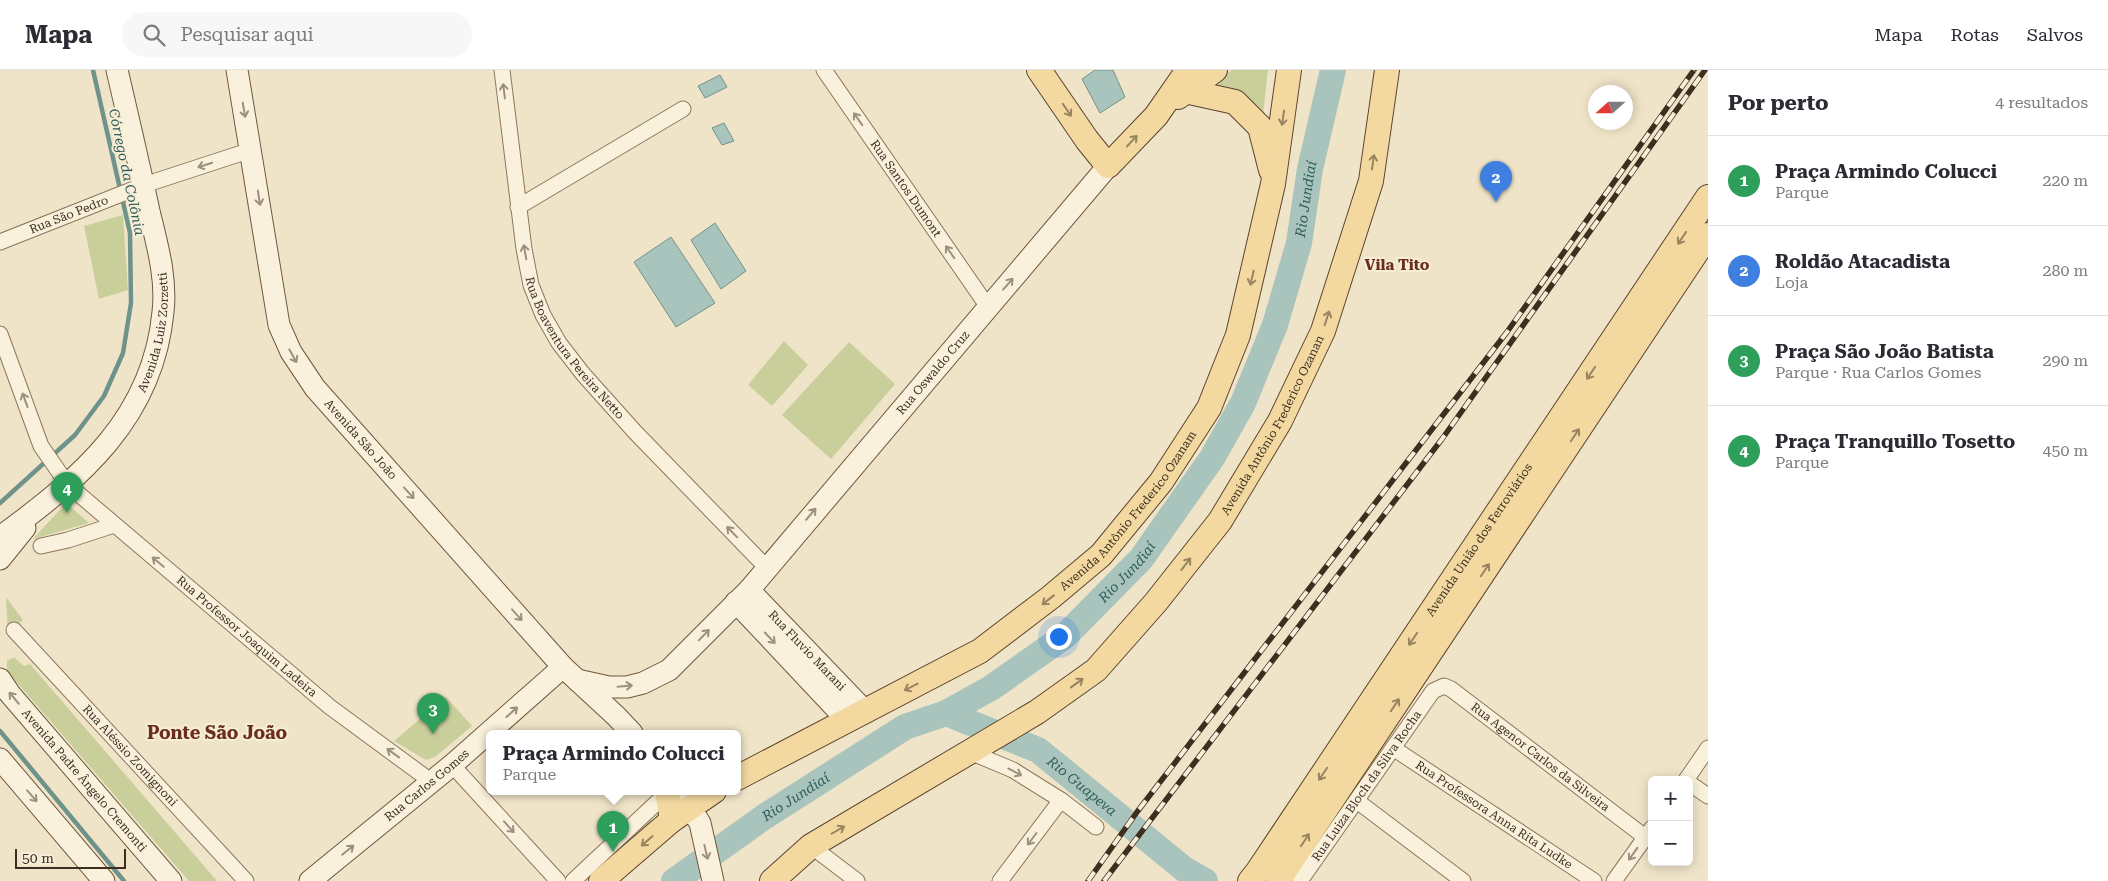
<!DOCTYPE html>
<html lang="pt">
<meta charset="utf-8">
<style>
:root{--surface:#fff;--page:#f7f7f7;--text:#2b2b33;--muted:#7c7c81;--line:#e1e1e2;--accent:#2563eb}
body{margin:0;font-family:"Roboto Serif",serif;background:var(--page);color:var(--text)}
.controls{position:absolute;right:15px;bottom:15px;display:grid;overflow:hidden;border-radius:8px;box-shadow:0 2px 12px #0003}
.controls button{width:45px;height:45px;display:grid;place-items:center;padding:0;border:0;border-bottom:1px solid var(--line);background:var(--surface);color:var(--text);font:25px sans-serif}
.compass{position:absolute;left:1588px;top:15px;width:45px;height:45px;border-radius:50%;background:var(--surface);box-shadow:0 2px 12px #0003;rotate:249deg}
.scale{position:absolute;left:15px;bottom:12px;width:111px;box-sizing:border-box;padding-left:5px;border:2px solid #3d2e20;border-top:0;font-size:14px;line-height:18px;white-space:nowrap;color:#3d2e20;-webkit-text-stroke:4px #f7eed8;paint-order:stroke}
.you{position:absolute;left:1058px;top:566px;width:18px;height:18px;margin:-12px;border:4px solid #fff;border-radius:50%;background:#1a73e8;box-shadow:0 0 0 8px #1a73e833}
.badge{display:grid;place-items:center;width:32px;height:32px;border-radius:50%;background:var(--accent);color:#fff;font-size:16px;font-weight:700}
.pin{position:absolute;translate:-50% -41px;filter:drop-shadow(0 1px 2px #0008)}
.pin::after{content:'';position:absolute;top:26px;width:18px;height:15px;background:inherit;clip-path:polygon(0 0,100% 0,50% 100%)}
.popup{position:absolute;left:486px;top:660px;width:255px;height:65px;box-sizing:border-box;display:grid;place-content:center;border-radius:8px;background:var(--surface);filter:drop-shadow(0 1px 4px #0005);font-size:16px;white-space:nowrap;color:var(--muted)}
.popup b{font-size:19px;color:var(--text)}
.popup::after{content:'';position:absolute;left:50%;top:100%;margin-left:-10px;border:10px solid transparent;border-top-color:var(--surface)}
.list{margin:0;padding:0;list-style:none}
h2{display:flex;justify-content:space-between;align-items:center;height:65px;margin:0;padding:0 20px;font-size:21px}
h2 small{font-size:16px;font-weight:400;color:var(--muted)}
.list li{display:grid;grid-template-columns:32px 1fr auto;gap:15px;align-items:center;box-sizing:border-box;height:90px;padding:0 20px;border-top:1px solid var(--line)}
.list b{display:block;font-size:19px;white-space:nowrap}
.list p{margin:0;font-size:16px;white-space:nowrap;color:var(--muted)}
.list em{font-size:16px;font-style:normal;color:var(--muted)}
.icon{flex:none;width:28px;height:28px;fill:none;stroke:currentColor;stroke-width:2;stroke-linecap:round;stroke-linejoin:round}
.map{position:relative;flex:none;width:1708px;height:811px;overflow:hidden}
header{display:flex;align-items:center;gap:30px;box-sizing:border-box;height:70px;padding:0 25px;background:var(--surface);border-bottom:1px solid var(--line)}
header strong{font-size:24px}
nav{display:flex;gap:28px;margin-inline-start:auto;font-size:18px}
.search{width:350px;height:45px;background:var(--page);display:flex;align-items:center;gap:12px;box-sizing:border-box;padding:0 18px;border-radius:28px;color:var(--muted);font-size:19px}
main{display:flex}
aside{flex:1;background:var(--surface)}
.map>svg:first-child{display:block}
.green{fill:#c9cf9b}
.water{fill:#a9c4bc;stroke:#6f938a}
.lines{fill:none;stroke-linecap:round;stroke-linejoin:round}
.stream{stroke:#6f938a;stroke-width:4.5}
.river{stroke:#a9c4bc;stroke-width:26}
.street-casing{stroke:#8d765c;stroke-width:17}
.secondary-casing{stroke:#6f573f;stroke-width:23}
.primary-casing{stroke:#5b4430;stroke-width:26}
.street{stroke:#faf1dc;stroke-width:15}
.secondary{stroke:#faf1dc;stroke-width:21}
.primary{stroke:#f3d9a0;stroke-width:24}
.rail-casing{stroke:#3d2e20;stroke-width:5.5}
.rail{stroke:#f7eed8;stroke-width:4;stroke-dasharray:11;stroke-linecap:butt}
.oneway{stroke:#9c907e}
.oneway2{stroke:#988460}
.labels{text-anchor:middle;stroke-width:4;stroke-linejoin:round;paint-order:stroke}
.street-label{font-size:12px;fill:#3d2e20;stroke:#f7eed8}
.water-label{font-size:14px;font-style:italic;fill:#2f5d5a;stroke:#f7eed8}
.quarter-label{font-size:15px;font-weight:bold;fill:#6b2e1e;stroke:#f7eed8}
.district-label{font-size:18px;font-weight:bold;fill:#6b2e1e;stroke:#f7eed8}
</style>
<header>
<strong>Mapa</strong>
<div class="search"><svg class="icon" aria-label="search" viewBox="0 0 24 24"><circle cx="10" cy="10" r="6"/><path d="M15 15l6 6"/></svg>Pesquisar aqui</div>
<nav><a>Mapa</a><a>Rotas</a><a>Salvos</a></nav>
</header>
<main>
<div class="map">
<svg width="1708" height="811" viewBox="0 0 1708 811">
<rect width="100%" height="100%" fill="#f0e4c8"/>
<g class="green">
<polygon points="1232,0 1268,0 1263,45 1215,14 1218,9"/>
<polygon points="123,145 128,220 99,229 84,156"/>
<polygon points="784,271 808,295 772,336 748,315"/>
<polygon points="849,272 895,314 831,389 782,345"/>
<polygon points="66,433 89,453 33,469"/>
<polygon points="6,527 23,550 8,564"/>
<polygon points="14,587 24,596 30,594 217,811 189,811 7,601 7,591"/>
<polygon points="446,627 472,656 435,687 426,690 394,671"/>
<polygon points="647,747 651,749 651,754 646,759 589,810 580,811"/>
</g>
<g class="water">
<polygon points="1095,0 1113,0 1125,27 1100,43 1082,9"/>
<polygon points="720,5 727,17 705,28 698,16"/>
<polygon points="724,53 734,71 722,75 712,58"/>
<polygon points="715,153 746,201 721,219 691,170"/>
<polygon points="671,167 715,233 676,257 634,192"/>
</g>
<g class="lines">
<g class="stream">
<polyline points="0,433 75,365 104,326 123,283 131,233 130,163 93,0"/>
<polyline points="0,661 124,811"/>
</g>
<g class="river">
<path id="s1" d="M946 643 1038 680 1184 799 1205 811"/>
<path id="s2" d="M674 811 764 747 905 657 946 643 991 618 1065 566 1141 489 1212 388 1243 333 1275 255 1299 173 1310 99 1333 0"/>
</g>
<defs>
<g id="street">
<path id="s3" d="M502 0 524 179 531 215 543 245 559 273 583 304 635 362 766 497"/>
<path id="s4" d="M824 0 988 237"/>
<polyline points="518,137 683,39"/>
<path id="s5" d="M0 172 144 115 251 80"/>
<path id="s6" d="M0 264 41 376 68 415 330 637 432 712"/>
<polyline points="41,476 68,470 114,455"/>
<path id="s7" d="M14 560 246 811"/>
<path id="s8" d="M1393 678 1594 811"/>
<polyline points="970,682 1013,700 1061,730 1096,757"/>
<polyline points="452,695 558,811"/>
<polyline points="1686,710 1708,678"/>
<polyline points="1689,713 1708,726"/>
<polyline points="1357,731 1463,811"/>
<polyline points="811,776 857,811"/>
<polyline points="573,811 667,723"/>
<polyline points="1000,811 1061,730"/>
<path id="s9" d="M1300 811 1433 621 1444 616 1451 619 1645 767"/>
<polyline points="1614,811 1652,758"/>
</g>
<g id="secondary">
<path id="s10" d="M237 0 279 255 291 282 315 318 563 597 616 646 632 663"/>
<path id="s11" d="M0 467C81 408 153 348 163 242 167 208 157 174 149 141 139 94 128 47 117 0"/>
<polyline points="0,489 25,458"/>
<path id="s12" d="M749 520 860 636 867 640"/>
<polyline points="736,532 847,650"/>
<path id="s13" d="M0 609 10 624 171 811"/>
<path id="s14" d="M577 610 609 617H627L643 613 669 600 749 520 1108 96"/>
<polyline points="0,689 104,811"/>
<polyline points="679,721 700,753 713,811"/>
<path id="s15" d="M310 811 452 695 563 597"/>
</g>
<g id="primary">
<polyline points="1039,0 1087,70 1108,96 1156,46 1188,0"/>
<polyline points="1185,21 1235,32 1260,57 1271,100"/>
<polyline points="1178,27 1215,0"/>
<path id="s16" d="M737 708 980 581 1051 527 1101 485 1161 412 1209 338 1238 265 1273 114 1289 0"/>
<polyline points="667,721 672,750"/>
<polyline points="601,811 672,750 714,721"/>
<path id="s17" d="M772 811 811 776 1037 642 1096 600 1156 532 1220 451 1280 351 1323 261 1371 111 1387 0"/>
<path id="s18" d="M1250 811 1258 801 1708 127"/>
<polyline points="1278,811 1708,165"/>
</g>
</defs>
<use href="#street" class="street-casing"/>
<use href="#secondary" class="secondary-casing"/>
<use href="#primary" class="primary-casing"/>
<use href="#street" class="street"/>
<use href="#secondary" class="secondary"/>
<use href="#primary" class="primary"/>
<defs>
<g id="rail">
<polyline points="1088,811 1137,742 1507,262 1694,0"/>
<polyline points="1104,811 1442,369 1705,0"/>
</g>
</defs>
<use href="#rail" class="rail-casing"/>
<use href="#rail" class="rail"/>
</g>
<defs><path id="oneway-shaft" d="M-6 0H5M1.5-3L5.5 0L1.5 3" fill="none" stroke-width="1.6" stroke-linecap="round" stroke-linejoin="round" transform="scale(1.25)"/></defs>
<g class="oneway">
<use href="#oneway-shaft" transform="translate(504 21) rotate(-97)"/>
<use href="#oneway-shaft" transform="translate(244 40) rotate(80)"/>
<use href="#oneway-shaft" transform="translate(858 49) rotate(-125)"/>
<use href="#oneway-shaft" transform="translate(205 95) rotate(162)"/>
<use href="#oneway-shaft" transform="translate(259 128) rotate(81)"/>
<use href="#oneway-shaft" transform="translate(525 182) rotate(-100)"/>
<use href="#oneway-shaft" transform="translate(950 182) rotate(-125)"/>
<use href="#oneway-shaft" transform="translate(1008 214) rotate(-49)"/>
<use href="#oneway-shaft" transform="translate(293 286) rotate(61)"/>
<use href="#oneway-shaft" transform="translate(25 330) rotate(-110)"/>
<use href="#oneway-shaft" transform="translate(409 423) rotate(48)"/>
<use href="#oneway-shaft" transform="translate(811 444) rotate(-50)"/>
<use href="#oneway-shaft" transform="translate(732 462) rotate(-134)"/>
<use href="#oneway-shaft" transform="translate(158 492) rotate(-140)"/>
<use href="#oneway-shaft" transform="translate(517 545) rotate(48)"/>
<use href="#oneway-shaft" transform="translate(704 565) rotate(-46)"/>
<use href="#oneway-shaft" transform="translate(770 568) rotate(47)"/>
<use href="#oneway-shaft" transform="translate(625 616) rotate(-5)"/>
<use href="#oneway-shaft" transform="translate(14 628) rotate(-130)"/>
<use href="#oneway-shaft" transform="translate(512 642) rotate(-42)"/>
<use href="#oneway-shaft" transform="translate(393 683) rotate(-144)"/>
<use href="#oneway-shaft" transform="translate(1015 702) rotate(28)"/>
<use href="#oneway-shaft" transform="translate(32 726) rotate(49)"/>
<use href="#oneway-shaft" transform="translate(509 757) rotate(48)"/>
<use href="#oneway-shaft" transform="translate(1032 769) rotate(127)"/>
<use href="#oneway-shaft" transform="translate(348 780) rotate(-39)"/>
<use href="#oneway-shaft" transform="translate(706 782) rotate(77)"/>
<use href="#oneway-shaft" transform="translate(1633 784) rotate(125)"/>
</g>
<g class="oneway2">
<use href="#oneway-shaft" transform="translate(1067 40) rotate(56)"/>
<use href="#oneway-shaft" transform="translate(1283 48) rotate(98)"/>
<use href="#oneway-shaft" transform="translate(1132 71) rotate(-47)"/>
<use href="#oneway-shaft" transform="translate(1373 92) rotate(-82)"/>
<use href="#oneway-shaft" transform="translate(1682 168) rotate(124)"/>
<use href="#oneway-shaft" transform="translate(1252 208) rotate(103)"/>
<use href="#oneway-shaft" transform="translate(1327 248) rotate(-72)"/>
<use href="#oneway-shaft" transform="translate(1591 303) rotate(124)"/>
<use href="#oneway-shaft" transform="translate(1575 365) rotate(-56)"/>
<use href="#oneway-shaft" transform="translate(1186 494) rotate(-52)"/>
<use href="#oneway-shaft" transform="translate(1485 500) rotate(-56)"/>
<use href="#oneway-shaft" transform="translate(1048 530) rotate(142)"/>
<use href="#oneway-shaft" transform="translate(1413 569) rotate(124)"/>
<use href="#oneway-shaft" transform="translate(1077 613) rotate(-36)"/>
<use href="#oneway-shaft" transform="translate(911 617) rotate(153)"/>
<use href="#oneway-shaft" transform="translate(1395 635) rotate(-56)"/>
<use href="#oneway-shaft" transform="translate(1323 704) rotate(124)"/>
<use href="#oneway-shaft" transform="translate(838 760) rotate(-30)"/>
<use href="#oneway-shaft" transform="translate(1305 770) rotate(-56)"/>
<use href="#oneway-shaft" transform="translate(647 771) rotate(139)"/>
</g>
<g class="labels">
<g class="street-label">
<text dy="4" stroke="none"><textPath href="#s4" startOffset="144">Rua Santos Dumont</textPath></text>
<text dy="4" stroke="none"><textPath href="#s5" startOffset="74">Rua São Pedro</textPath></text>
<text dy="4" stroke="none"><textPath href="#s11" startOffset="266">Avenida Luiz Zorzetti</textPath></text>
<text dy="4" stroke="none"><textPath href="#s3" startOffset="294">Rua Boaventura Pereira Netto</textPath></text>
<text dy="4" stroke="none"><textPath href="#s14" startOffset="494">Rua Oswaldo Cruz</textPath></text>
<text dy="4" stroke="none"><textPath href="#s17" startOffset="691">Avenida Antônio Frederico Ozanan</textPath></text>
<text dy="4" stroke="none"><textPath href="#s10" startOffset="400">Avenida São João</textPath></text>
<text dy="4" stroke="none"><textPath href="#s16" startOffset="480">Avenida Antônio Frederico Ozanam</textPath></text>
<text dy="4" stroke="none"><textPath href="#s18" startOffset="411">Avenida União dos Ferroviários</textPath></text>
<text dy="4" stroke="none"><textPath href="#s6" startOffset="401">Rua Professor Joaquim Ladeira</textPath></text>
<text dy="4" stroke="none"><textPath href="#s12" startOffset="84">Rua Fluvio Marani</textPath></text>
<text dy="4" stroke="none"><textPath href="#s7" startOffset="171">Rua Aléssio Zomignoni</textPath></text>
<text dy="4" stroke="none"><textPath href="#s9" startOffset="364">Rua Agenor Carlos da Silveira</textPath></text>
<text dy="4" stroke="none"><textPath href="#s13" startOffset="132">Avenida Padre Ângelo Cremonti</textPath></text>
<text dy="4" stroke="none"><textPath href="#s15" startOffset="151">Rua Carlos Gomes</textPath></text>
<text dy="4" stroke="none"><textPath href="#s9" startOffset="116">Rua Luiza Bloch da Silva Rocha</textPath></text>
<text dy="4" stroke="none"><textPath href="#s8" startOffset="121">Rua Professora Anna Rita Ludke</textPath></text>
</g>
<g class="water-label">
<text transform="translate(127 102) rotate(78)" y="5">Córrego da Colônia</text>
<text dy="5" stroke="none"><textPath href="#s2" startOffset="972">Rio Jundiaí</textPath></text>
<text dy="5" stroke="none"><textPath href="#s2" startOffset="552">Rio Jundiaí</textPath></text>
<text dy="5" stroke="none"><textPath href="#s1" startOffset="156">Rio Guapeva</textPath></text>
<text dy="5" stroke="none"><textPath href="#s2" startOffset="148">Rio Jundiaí</textPath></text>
</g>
<g class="quarter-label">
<text x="1397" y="200">Vila Tito</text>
</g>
<g class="district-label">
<text x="217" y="669">Ponte São João</text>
</g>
</g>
</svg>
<div class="controls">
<button>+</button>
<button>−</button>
</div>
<svg class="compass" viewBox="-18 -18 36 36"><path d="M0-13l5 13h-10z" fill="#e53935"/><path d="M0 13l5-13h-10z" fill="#7c7c81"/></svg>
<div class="scale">50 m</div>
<div class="you"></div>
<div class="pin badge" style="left:613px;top:782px;background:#2e9e5b">1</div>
<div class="popup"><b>Praça Armindo Colucci</b>Parque</div>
<div class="pin badge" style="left:1496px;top:132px;background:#3f7fe0">2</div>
<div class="pin badge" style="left:433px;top:664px;background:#2e9e5b">3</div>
<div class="pin badge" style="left:67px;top:443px;background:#2e9e5b">4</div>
</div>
<aside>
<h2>Por perto<small>4 resultados</small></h2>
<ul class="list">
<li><span class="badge" style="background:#2e9e5b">1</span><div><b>Praça Armindo Colucci</b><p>Parque</p></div><em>220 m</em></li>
<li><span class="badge" style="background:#3f7fe0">2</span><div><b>Roldão Atacadista</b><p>Loja</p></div><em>280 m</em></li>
<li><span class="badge" style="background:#2e9e5b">3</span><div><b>Praça São João Batista</b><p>Parque · Rua Carlos Gomes</p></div><em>290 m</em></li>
<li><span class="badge" style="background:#2e9e5b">4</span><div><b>Praça Tranquillo Tosetto</b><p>Parque</p></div><em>450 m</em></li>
</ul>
</aside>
</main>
